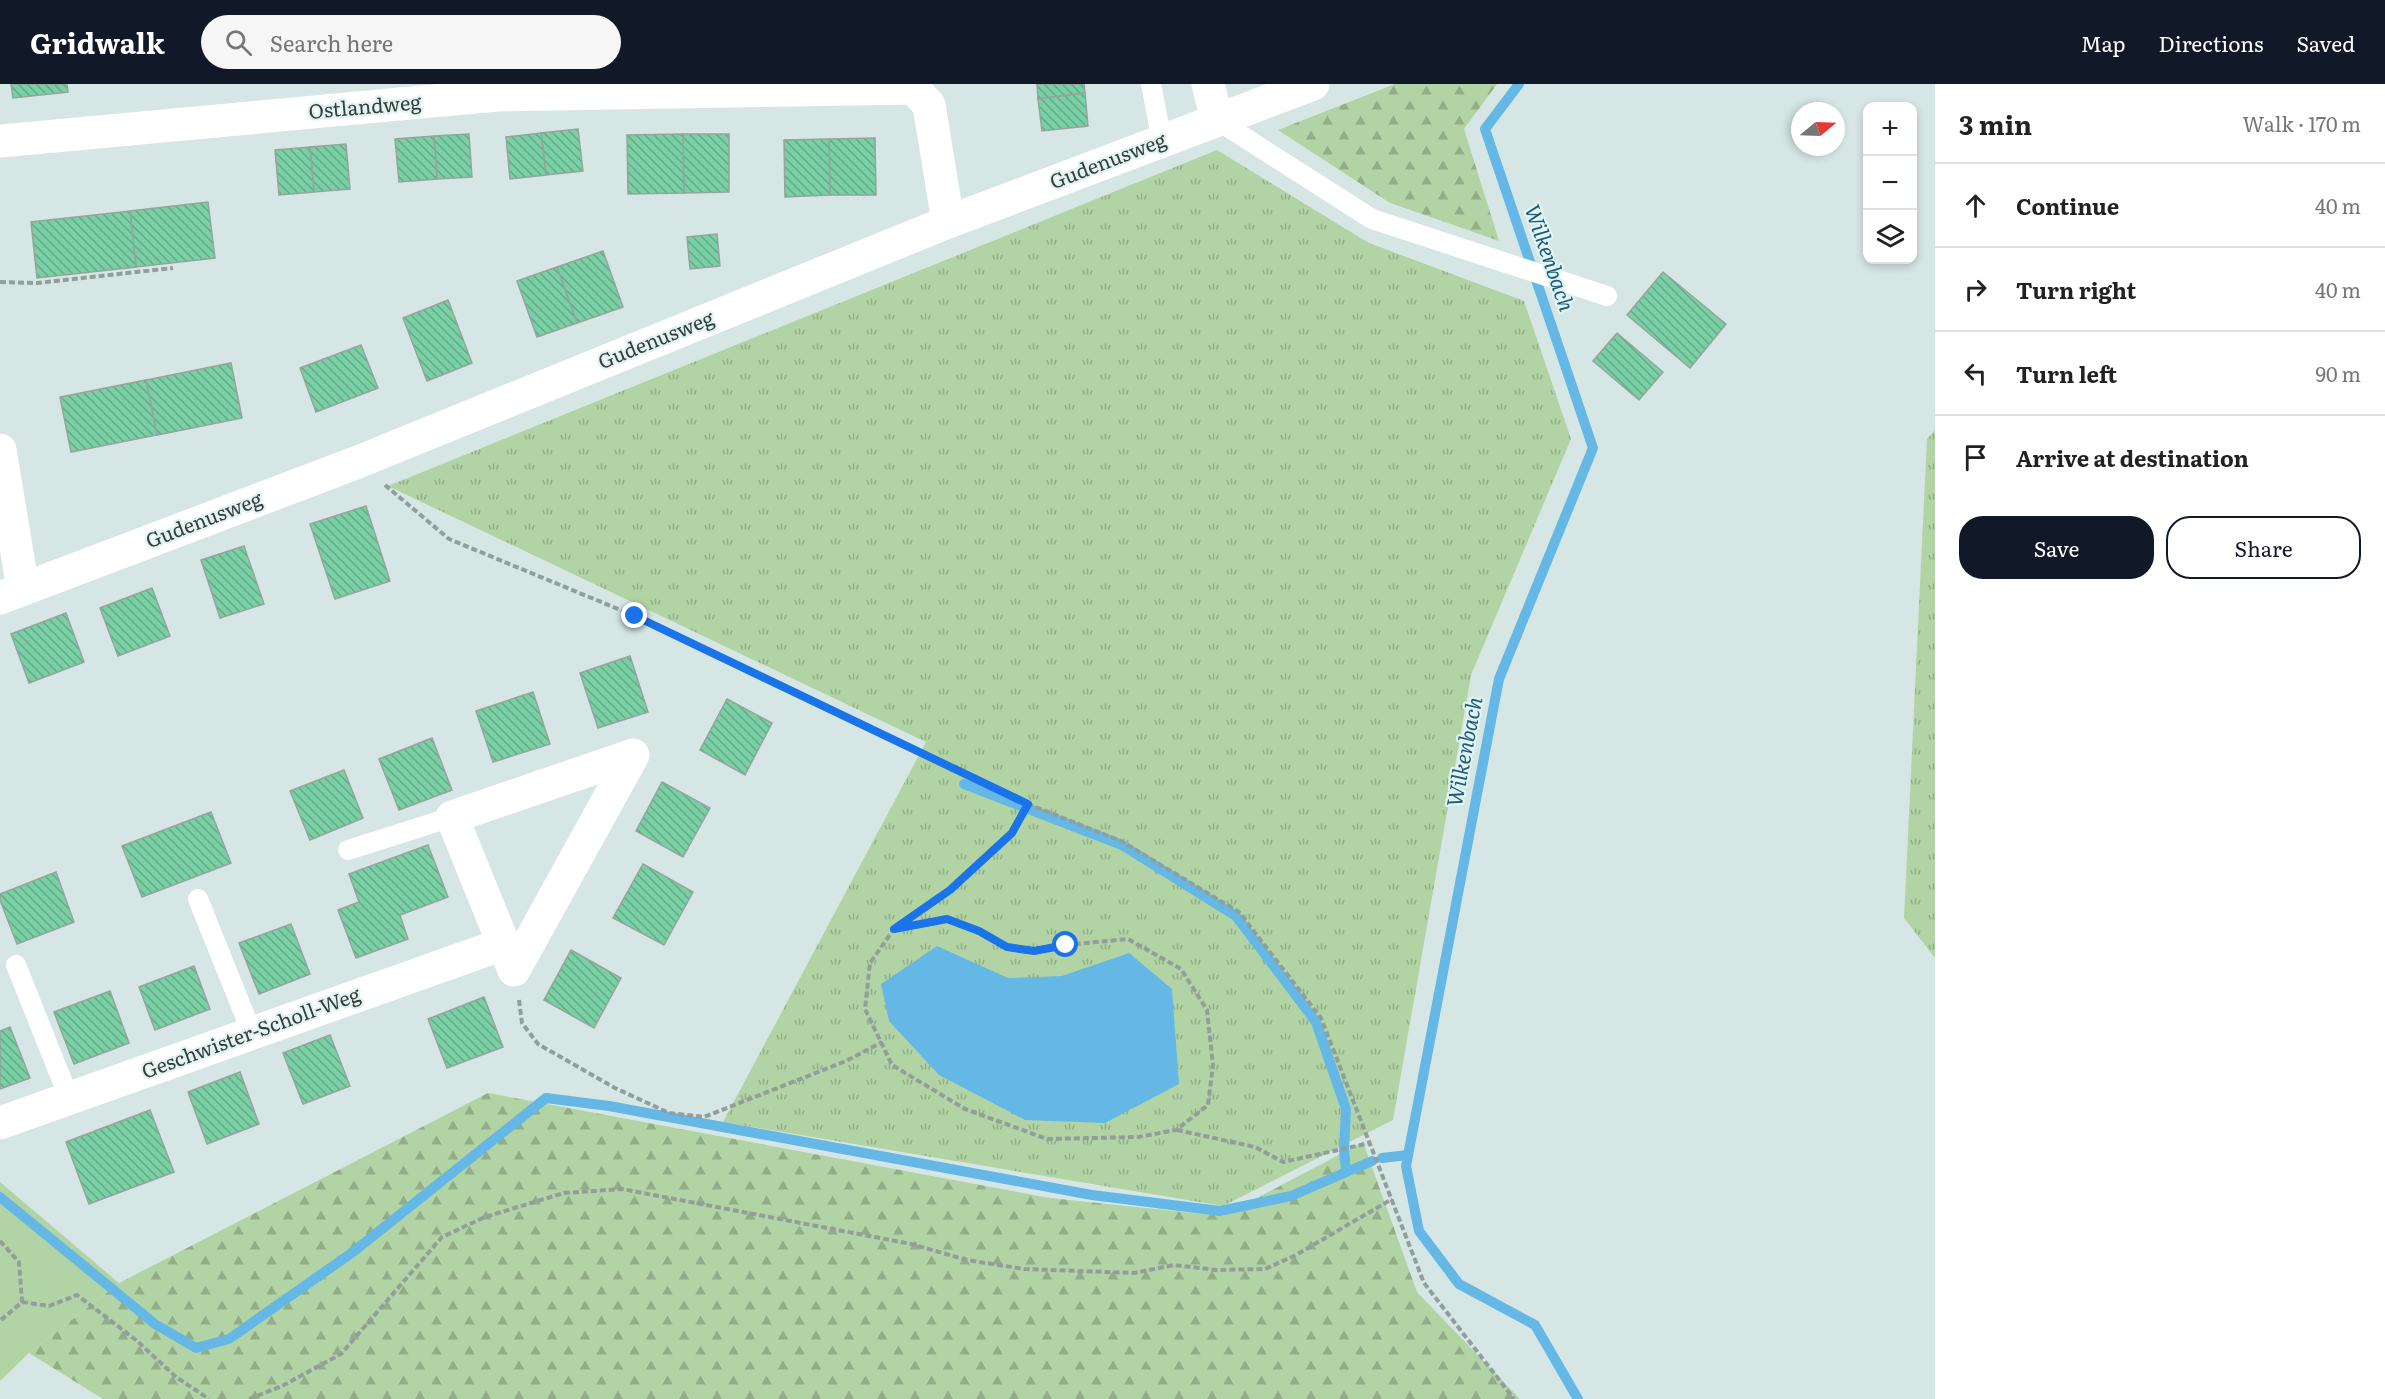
<!DOCTYPE html>
<meta charset="utf-8">
<style>
:root{--surface:#fff;--page:#f6f6f6;--text:#222;--muted:#767676;--line:#e0e0e0;--accent:#111827}
body{margin:0;font-family:Literata,serif;background:var(--page);color:var(--text)}
.controls{position:absolute;right:18px;top:18px;display:grid;overflow:hidden;border-radius:12px;box-shadow:0 3px 9px #0003}
.controls button{width:54px;height:54px;display:grid;place-items:center;padding:0;border:0;border-bottom:2px solid var(--line);background:var(--surface);color:var(--text);font:30px sans-serif}
.compass{position:absolute;left:1791px;top:18px;width:54px;height:54px;border-radius:50%;background:var(--surface);box-shadow:0 3px 9px #0003;rotate:71deg}
.stop{position:absolute;width:18px;height:18px;margin:-14px;border:4px solid #1a73e8;border-radius:50%;background:#fff}
.stop.end{background:#1a73e8;border-color:#fff;box-shadow:0 2px 6px #0008}
.list{margin:0;padding:0;list-style:none}
h2{display:flex;justify-content:space-between;align-items:center;height:78px;margin:0;padding:0 24px;font-size:26px}
h2 small{font-size:20px;font-weight:400;color:var(--muted)}
.list li{display:grid;grid-template-columns:39px 1fr auto;gap:18px;align-items:center;box-sizing:border-box;height:84px;padding:0 24px;border-top:2px solid var(--line)}
.list b{display:block;font-size:22px;white-space:nowrap}
.list em{font-size:20px;font-style:normal;color:var(--muted)}
.actions{display:flex;gap:12px;padding:18px 24px}
.actions a{flex:1;padding:14px 0;border:2px solid var(--accent);border-radius:24px;text-align:center;font-size:21px;color:var(--accent)}
.actions .main{background:var(--accent);color:#fff}
.icon{flex:none;width:33px;height:33px;fill:none;stroke:currentColor;stroke-width:2;stroke-linecap:round;stroke-linejoin:round}
.map{position:relative;flex:none;width:1935px;height:1315px;overflow:hidden}
header{display:flex;align-items:center;gap:36px;box-sizing:border-box;height:84px;padding:0 30px;background:var(--accent);color:#fff}
header strong{font-size:28px}
nav{display:flex;gap:33px;margin-inline-start:auto;font-size:21px}
.search{width:420px;height:54px;background:var(--page);display:flex;align-items:center;gap:15px;box-sizing:border-box;padding:0 21px;border-radius:33px;color:var(--muted);font-size:22px}
main{display:flex}
aside{flex:1;background:var(--surface)}
.map>svg:first-child{display:block}
.grass{fill:url(#grass-tufts)}
.forest{fill:url(#forest-firs)}
.green{fill:#b2d4a4}
.water{fill:#65b8e6}
.lines{fill:none;stroke-linecap:round;stroke-linejoin:round}
.stream{stroke:#65b8e6;stroke-width:10}
.building{fill:url(#building-back-hatch);stroke:#96a49c;stroke-width:1.5}
.path{stroke:#919e9c;stroke-width:4;stroke-dasharray:6 3;stroke-linecap:butt}
.lane{stroke:#fff;stroke-width:20}
.street{stroke:#fff;stroke-width:33}
.route{stroke:#1a73e8;stroke-width:8}
.labels{text-anchor:middle;stroke-width:4.5;stroke-linejoin:round;paint-order:stroke}
.street-label{font-size:20px;fill:#363d3c;stroke:#e2f4f1}
.water-label{font-size:21px;font-style:italic;fill:#1d5b7b;stroke:#e2f4f1}
</style>
<header>
<strong>Gridwalk</strong>
<div class="search"><svg class="icon" aria-label="search" viewBox="0 0 24 24"><circle cx="10" cy="10" r="6"/><path d="M15 15l6 6"/></svg>Search here</div>
<nav><a>Map</a><a>Directions</a><a>Saved</a></nav>
</header>
<main>
<div class="map">
<svg width="1935" height="1315" viewBox="0 0 1935 1315">
<defs>
<pattern id="grass-tufts" width="24" height="20" patternUnits="userSpaceOnUse" patternTransform="scale(1.5)"><rect width="24" height="20" fill="#b2d4a4"/><path d="M3 7l-1-3M5 7V3M7 7l1-3M15 17l-1-3M17 17v-4M19 17l1-3" fill="none" stroke="#92ad87"/></pattern>
<pattern id="forest-firs" width="22" height="20" patternUnits="userSpaceOnUse" patternTransform="scale(1.5)"><rect width="22" height="20" fill="#b2d4a4"/><path d="M5 1l3.5 6h-7zM16 11l3.5 6h-7z" fill="#92ad87"/></pattern>
<pattern id="building-back-hatch" width="6" height="6" patternUnits="userSpaceOnUse" patternTransform="scale(1.5)"><rect width="6" height="6" fill="#79d0a5"/><path d="M-1 5l2 2M0 0l6 6M5-1l2 2" fill="none" stroke="#64aa88"/></pattern>
</defs>
<rect width="100%" height="100%" fill="#d5e6e4"/>
<g class="grass">
<polygon points="1217,66 1369,159 1524,217 1571,355 1471,591 1393,1036 1223,1122 723,1038 926,658 388,402"/>
<polygon points="1935,346 1935,874 1904,834 1927,355"/>
</g>
<g class="forest">
<polygon points="1395,0 1497,0 1464,45 1499,157 1390,119 1278,46"/>
<polygon points="488,1009 1050,1114 1223,1132 1363,1058 1417,1208 1520,1315 103,1315 29,1269 119,1199"/>
</g>
<polygon class="green" points="0,1098 119,1199 29,1269 0,1297"/>
<polygon class="water" points="937,862 1008,894 1062,892 1129,869 1172,905 1179,1000 1105,1039 1025,1036 939,991 889,937 881,900"/>
<g class="lines">
<g class="stream">
<polyline points="1519,0 1485,45 1593,364 1499,595 1406,1082 1419,1147 1459,1200 1535,1241 1578,1315"/>
<polyline points="964,700 1122,761 1236,832 1316,938 1346,1025 1344,1065 1346,1087"/>
<polyline points="1382,1074 1408,1071"/>
<polyline points="0,1113 155,1240 196,1264 229,1255 353,1168 546,1014 609,1022 1092,1111 1220,1127 1291,1112 1372,1077"/>
</g>
</g>
<g class="building">
<polygon points="11,0 67,0 68,8 13,14"/>
<polygon points="1037,0 1084,0 1085,9 1038,15"/>
<polygon points="1085,9 1088,42 1042,47 1038,15"/>
<polygon points="578,45 583,87 546,91 541,49"/>
<polygon points="541,49 546,91 510,95 506,53"/>
<polygon points="469,50 472,93 437,95 434,52"/>
<polygon points="683,50 729,50 729,108 684,109"/>
<polygon points="683,50 684,109 628,110 627,51"/>
<polygon points="434,52 437,95 399,98 395,55"/>
<polygon points="875,54 876,111 830,111 829,55"/>
<polygon points="829,55 830,111 785,113 784,56"/>
<polygon points="346,60 350,105 314,108 310,63"/>
<polygon points="310,63 314,108 279,111 275,66"/>
<polygon points="208,118 215,174 136,183 130,127"/>
<polygon points="130,127 136,183 37,194 31,138"/>
<polygon points="717,150 720,182 690,185 687,153"/>
<polygon points="603,167 623,223 577,239 557,183"/>
<polygon points="557,183 577,239 537,253 517,197"/>
<polygon points="1663,188 1726,240 1690,284 1627,231"/>
<polygon points="448,216 472,279 427,297 403,234"/>
<polygon points="1617,249 1663,288 1639,316 1593,277"/>
<polygon points="361,261 378,304 316,328 300,284"/>
<polygon points="231,279 242,334 157,351 146,296"/>
<polygon points="146,296 157,351 71,368 60,313"/>
<polygon points="366,422 390,497 335,515 310,440"/>
<polygon points="244,462 264,520 220,534 201,476"/>
<polygon points="152,504 170,552 118,572 100,524"/>
<polygon points="66,529 84,578 29,599 11,550"/>
<polygon points="630,572 648,628 598,644 580,589"/>
<polygon points="533,608 550,660 493,678 476,627"/>
<polygon points="727,615 772,639 745,691 700,666"/>
<polygon points="432,654 452,706 399,726 379,675"/>
<polygon points="344,686 363,734 310,756 290,707"/>
<polygon points="662,698 710,724 683,773 636,747"/>
<polygon points="211,728 231,779 142,813 122,762"/>
<polygon points="428,761 448,813 400,831 408,855 356,874 338,826 359,818 349,790"/>
<polygon points="643,780 693,808 664,861 613,834"/>
<polygon points="56,788 74,838 17,860 0,816 0,810"/>
<polygon points="291,840 310,890 259,910 239,859"/>
<polygon points="571,866 621,894 594,944 544,916"/>
<polygon points="194,882 210,925 155,946 139,903"/>
<polygon points="110,907 129,959 74,980 54,928"/>
<polygon points="484,913 503,963 447,984 428,935"/>
<polygon points="10,943 30,994 0,1005 0,947"/>
<polygon points="330,951 350,1002 303,1020 283,969"/>
<polygon points="240,988 259,1040 207,1060 188,1008"/>
<polygon points="150,1026 174,1088 89,1120 66,1058"/>
</g>
<g class="lines">
<g class="path">
<polyline points="0,198 37,199 173,184"/>
<polyline points="385,401 449,455 635,532 1028,720 1121,757 1239,828 1321,934 1424,1199 1514,1315"/>
<polyline points="894,845 947,835 979,847 1007,863 1034,867 1066,861 1128,855 1181,885 1207,926 1213,981 1208,1021 1176,1046 1138,1053 1047,1055 965,1025 892,981 865,925 870,879 894,845 950,806 1012,749 1028,720"/>
<polyline points="519,916 522,939 538,960 615,1004 669,1029 704,1033 846,977 882,958"/>
<polyline points="1177,1046 1255,1063 1283,1078 1370,1059"/>
<polyline points="0,1157 19,1178 22,1218 0,1237"/>
<polyline points="22,1218 49,1222 77,1211 136,1256 176,1293 209,1315"/>
<polyline points="249,1315 282,1302 341,1270 442,1153 485,1133 564,1109 622,1105 864,1151 911,1160 967,1176 1024,1185 1134,1189 1174,1181 1216,1186 1265,1185 1296,1171 1392,1115"/>
</g>
<g class="lane">
<polyline points="1151,0 1162,57"/>
<polyline points="1217,36 1372,135 1607,212"/>
<polyline points="348,766 452,733"/>
<polyline points="198,815 252,949"/>
<polyline points="16,881 69,1014"/>
</g>
<g class="street">
<polyline points="1208,0 1217,36"/>
<polyline points="0,57 497,11 913,4 929,21 948,138"/>
<polyline points="0,366 23,505"/>
<polyline points="0,514 358,378 948,138 1313,0"/>
<polygon points="633,671 514,886 452,733"/>
<polyline points="0,1039 503,860"/>
</g>
</g>
<g class="lines">
<polyline class="route" points="635,532 1028,720 1012,749 950,806 894,845 947,835 979,847 1007,863 1034,867 1066,861"/>
</g>
<g class="labels">
<g class="street-label">
<text transform="translate(365 23) rotate(-5)" y="7">Ostlandweg</text>
<text transform="translate(1108 77) rotate(-21)" y="7">Gudenusweg</text>
<text transform="translate(656 256) rotate(-22)" y="7">Gudenusweg</text>
<text transform="translate(204 436) rotate(-21)" y="7">Gudenusweg</text>
<text transform="translate(251 949) rotate(-20)" y="7">Geschwister-Scholl-Weg</text>
</g>
<g class="water-label">
<text transform="translate(1549 174) rotate(71)" y="7">Wilkenbach</text>
<text transform="translate(1465 668) rotate(-79)" y="7">Wilkenbach</text>
</g>
</g>
</svg>
<div class="controls">
<button>+</button>
<button>−</button>
<button><svg class="icon" aria-label="layers" viewBox="0 0 24 24"><path d="M12 4l9 5-9 5-9-5zM3 14l9 5 9-5"/></svg></button>
</div>
<svg class="compass" viewBox="-18 -18 36 36"><path d="M0-13l5 13h-10z" fill="#e53935"/><path d="M0 13l5-13h-10z" fill="#767676"/></svg>
<div class="stop" style="left:1066px;top:861px"></div>
<div class="stop end" style="left:635px;top:532px"></div>
</div>
<aside>
<h2>3 min<small>Walk · 170 m</small></h2>
<ul class="list">
<li><svg class="icon" aria-label="ahead" viewBox="0 0 24 24"><path d="M12 20V5M6 11l6-6 6 6"/></svg><div><b>Continue</b></div><em>40 m</em></li>
<li><svg class="icon" aria-label="right" viewBox="0 0 24 24"><path d="M7 20v-9h11M14 6l5 5-5 5"/></svg><div><b>Turn right</b></div><em>40 m</em></li>
<li><svg class="icon" aria-label="left" viewBox="0 0 24 24"><path d="M17 20v-9H6M10 6l-5 5 5 5"/></svg><div><b>Turn left</b></div><em>90 m</em></li>
<li><svg class="icon" aria-label="arrive" viewBox="0 0 24 24"><path d="M6 21V4h12l-3 4 3 4H6"/></svg><div><b>Arrive at destination</b></div></li>
</ul>
<div class="actions"><a class="main">Save</a><a>Share</a></div>
</aside>
</main>
